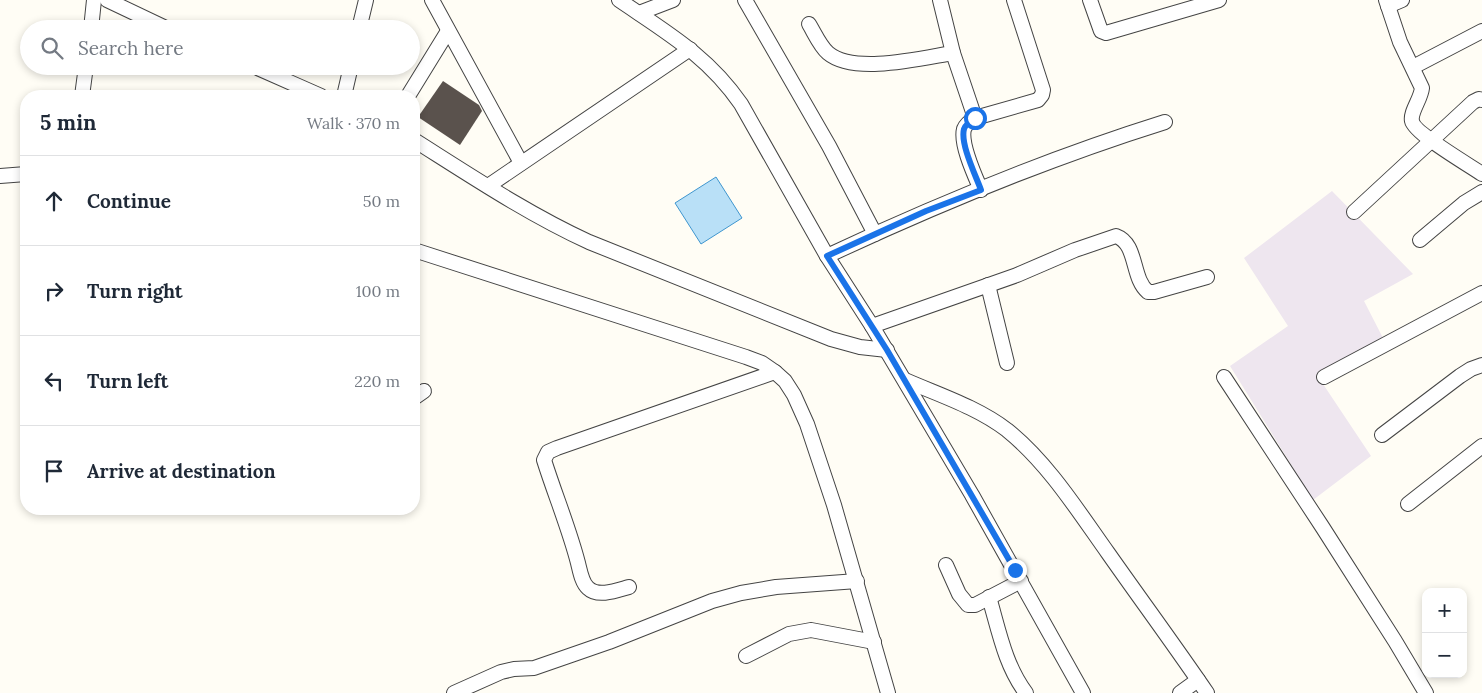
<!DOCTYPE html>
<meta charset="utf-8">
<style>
:root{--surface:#fff;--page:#f2f2f3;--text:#1f2937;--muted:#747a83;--line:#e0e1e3}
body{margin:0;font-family:Lora,serif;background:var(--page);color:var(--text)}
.controls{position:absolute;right:15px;bottom:15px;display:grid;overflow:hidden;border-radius:10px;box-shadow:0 2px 8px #0003}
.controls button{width:45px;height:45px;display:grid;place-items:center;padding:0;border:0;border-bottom:1px solid var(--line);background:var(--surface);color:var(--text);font:25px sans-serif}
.stop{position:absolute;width:15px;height:15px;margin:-11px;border:4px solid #1a73e8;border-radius:50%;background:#fff}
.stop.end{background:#1a73e8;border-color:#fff;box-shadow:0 1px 5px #0008}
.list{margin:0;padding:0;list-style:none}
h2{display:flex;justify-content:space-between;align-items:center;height:65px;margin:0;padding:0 20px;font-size:21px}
h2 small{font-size:16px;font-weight:400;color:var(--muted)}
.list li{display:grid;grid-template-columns:32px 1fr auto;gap:15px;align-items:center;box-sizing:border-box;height:90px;padding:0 20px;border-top:1px solid var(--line)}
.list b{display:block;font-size:19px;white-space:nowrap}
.list em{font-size:16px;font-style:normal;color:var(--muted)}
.icon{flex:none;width:28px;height:28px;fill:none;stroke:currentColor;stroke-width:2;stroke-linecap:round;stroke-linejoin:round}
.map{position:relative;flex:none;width:1482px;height:693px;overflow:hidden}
.search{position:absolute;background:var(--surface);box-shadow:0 2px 8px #0003;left:20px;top:20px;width:400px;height:55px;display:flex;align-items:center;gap:12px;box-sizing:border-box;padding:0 18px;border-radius:28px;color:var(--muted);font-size:19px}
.panel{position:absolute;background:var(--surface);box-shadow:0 2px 8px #0003;left:20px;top:90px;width:400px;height:425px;border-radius:20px}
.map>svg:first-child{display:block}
.industrial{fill:#eee6ef}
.water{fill:#b9e0f7;stroke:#3f96cf}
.building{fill:#5a524d}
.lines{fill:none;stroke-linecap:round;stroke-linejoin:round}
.minor-casing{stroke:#444;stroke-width:16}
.minor{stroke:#fff;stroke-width:14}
.route{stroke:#1a73e8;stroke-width:6}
</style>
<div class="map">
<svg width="1482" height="693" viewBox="0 0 1482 693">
<rect width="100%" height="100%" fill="#fffdf5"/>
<polygon class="industrial" points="1332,191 1413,274 1364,301 1384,340 1317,375 1371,456 1313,500 1230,366 1288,326 1244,258"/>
<polygon class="water" points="716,177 742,218 701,244 675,203"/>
<polygon class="building" points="443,81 479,105 482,111 460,145 418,117"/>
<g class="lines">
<defs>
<g id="minor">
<polyline points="107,0 168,29"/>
<polyline points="432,0 521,163"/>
<path d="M619 0C666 32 708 56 741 104L827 256 872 326 972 495 1083 693"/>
<polyline points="745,0 829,146 875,234"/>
<polyline points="940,0 953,53 975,118"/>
<polyline points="1090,0 1101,31 1106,33 1219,0"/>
<path d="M1386 0 1400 42 1422 88C1421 99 1410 112 1412 121 1414 133 1469 165 1482 174"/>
<polyline points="1388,6 1402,0"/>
<polyline points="639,13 673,0"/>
<path d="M809 24C815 34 820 46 828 53 854 75 922 58 953 53"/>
<polyline points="91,29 94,0"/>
<polyline points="359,29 366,0"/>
<polyline points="253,66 321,96"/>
<polyline points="1413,67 1482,31"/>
<polyline points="82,96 86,66"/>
<polyline points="344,96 351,66"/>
<polyline points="408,96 448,31"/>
<path d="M414 140C471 176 528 214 589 242L831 339 860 347 887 350"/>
<polyline points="0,176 26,174"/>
<polyline points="488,186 690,49"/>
<path d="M981 190C975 176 960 144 964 129 966 124 970 121 975 118L1038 100 1042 95 1043 90 1014 0"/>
<polyline points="1354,212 1473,102 1479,99 1482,100"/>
<polyline points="1420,240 1464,203 1482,192"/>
<polyline points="414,250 746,357 762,363 775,372 785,381 794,395 807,424 834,505 888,693"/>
<path d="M827 256C936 205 1050 158 1165 122"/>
<polyline points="988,285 1007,363"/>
<path d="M872 326 1017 275 1075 250 1116 236C1138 244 1131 278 1148 292H1154L1207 277"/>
<polyline points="1224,377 1323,528 1395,641 1426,693"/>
<polyline points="1324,377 1482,293"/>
<path d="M905 380C939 395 977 407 1007 430 1048 463 1078 511 1108 553 1141 600 1175 646 1207 693"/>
<polyline points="414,398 424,391"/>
<polyline points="1382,435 1460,376 1471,369 1482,365"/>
<polyline points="1408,504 1482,446"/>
<polyline points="946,565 959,594 968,605 975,605 1021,581"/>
<path d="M629 587C618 590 598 598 588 588 582 583 580 571 578 563 569 528 555 495 544 460L548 452 557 448 775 372"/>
<path d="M989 597C999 631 1005 665 1026 693"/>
<polyline points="746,656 789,634 811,630 874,642"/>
<polyline points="454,693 501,672 514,669 534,668 609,642 712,601 741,593 776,587 857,581"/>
<polyline points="1180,693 1198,680"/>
</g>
</defs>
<use href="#minor" class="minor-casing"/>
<use href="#minor" class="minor"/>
</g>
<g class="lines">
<path class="route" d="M975 118C970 121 966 124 964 129 960 144 976 176 981 190L926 211 827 256 887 350 1015 570"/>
</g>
</svg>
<div class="controls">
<button>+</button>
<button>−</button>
</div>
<div class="stop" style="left:975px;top:118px"></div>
<div class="stop end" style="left:1015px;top:570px"></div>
<div class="search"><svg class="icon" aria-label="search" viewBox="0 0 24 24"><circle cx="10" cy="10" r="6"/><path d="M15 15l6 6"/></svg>Search here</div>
<section class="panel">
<h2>5 min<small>Walk · 370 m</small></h2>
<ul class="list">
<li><svg class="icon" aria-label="ahead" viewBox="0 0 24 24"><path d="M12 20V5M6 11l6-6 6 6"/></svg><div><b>Continue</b></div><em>50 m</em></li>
<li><svg class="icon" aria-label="right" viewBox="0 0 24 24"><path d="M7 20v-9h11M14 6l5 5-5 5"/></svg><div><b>Turn right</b></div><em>100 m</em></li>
<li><svg class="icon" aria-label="left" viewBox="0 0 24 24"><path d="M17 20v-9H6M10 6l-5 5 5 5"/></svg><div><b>Turn left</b></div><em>220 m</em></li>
<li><svg class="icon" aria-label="arrive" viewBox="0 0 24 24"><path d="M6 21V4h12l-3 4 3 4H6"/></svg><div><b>Arrive at destination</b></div></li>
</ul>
</section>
</div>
